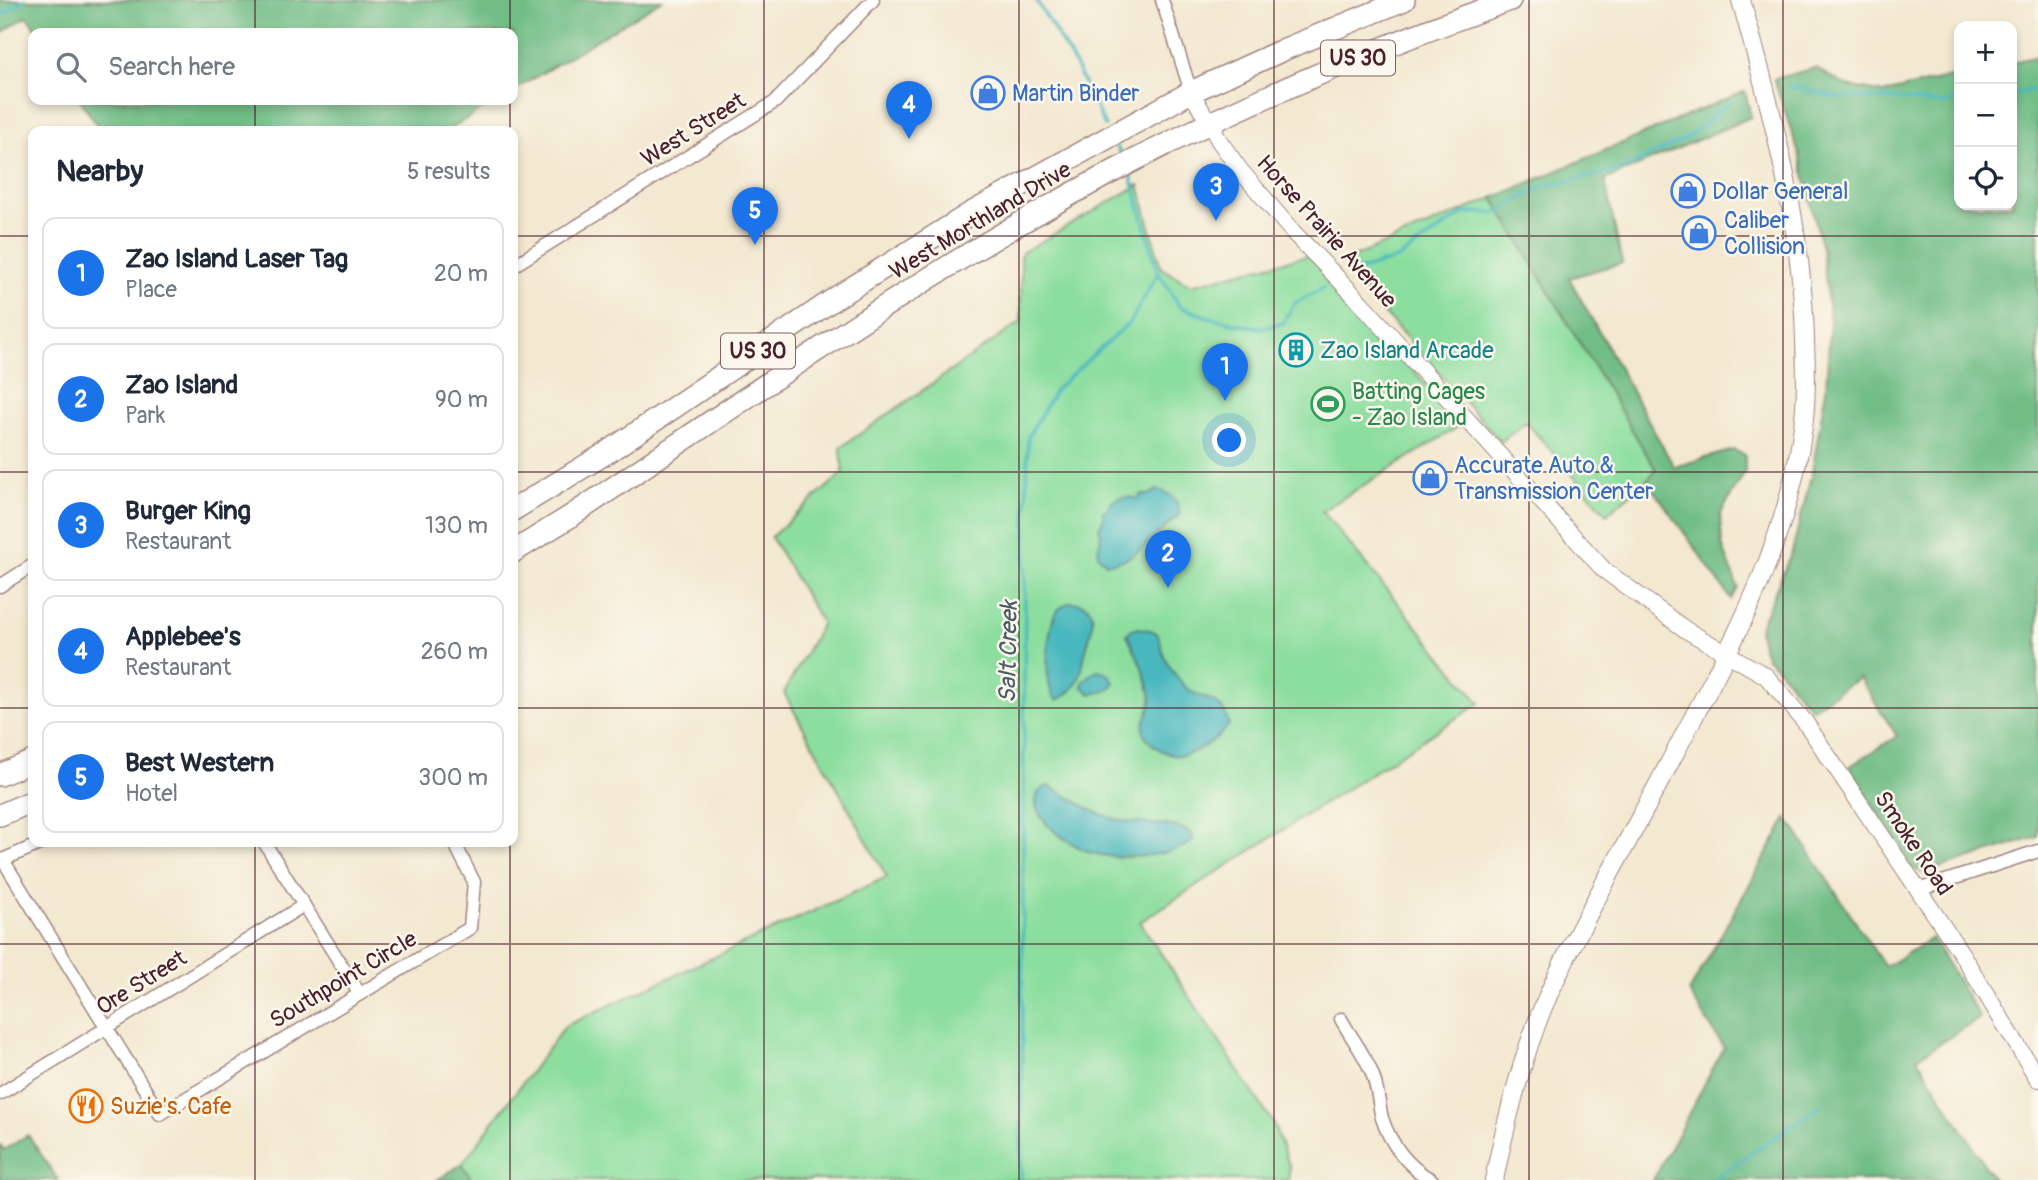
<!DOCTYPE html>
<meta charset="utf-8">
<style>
:root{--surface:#fff;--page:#f6f6f7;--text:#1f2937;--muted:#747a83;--line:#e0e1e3;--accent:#1a73e8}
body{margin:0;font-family:Pangolin,sans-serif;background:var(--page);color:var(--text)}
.controls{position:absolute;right:21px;top:21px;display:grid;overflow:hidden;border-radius:14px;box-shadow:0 4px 10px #0003}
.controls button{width:63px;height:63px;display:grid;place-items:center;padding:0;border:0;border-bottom:2px solid var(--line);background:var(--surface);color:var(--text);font:35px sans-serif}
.you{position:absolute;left:1230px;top:441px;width:24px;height:24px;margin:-18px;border:5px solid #fff;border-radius:50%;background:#1a73e8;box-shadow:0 0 0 10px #1a73e833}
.badge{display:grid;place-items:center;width:46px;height:46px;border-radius:50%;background:var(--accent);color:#fff;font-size:23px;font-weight:700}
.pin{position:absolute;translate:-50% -58px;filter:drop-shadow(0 2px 4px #0008)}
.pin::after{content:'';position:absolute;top:37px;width:24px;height:21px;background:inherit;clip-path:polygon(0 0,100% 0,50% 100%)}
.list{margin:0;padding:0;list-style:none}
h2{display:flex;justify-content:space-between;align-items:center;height:91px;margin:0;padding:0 28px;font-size:30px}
h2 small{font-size:23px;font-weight:400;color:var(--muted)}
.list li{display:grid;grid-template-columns:46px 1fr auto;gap:21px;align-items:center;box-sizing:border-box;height:112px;margin:0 14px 14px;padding:0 14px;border:2px solid var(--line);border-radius:14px}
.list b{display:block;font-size:26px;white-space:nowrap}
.list p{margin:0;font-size:23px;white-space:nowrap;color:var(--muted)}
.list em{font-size:23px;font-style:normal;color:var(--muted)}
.icon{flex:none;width:38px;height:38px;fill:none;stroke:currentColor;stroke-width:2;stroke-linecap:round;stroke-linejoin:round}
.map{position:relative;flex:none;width:2038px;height:1180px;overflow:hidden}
.search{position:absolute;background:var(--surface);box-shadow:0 4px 10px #0003;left:28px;top:28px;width:490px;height:77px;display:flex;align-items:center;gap:18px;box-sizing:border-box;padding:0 24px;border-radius:14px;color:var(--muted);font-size:26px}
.panel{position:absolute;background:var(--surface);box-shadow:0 4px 10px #0003;left:28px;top:126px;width:490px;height:721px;border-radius:14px}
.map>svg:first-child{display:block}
.green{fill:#8cde9f;stroke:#6b7e65;stroke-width:2}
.forest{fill:#71bd86;stroke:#5e6e58;stroke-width:2}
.water{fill:#49b8be;stroke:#4a6c74;stroke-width:2}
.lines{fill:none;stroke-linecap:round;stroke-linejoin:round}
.stream{stroke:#49b8be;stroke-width:3.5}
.minor-casing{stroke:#9e847e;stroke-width:15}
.tertiary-casing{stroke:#9e847e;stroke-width:18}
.secondary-casing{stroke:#9e847e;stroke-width:20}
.trunk-casing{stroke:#9e847e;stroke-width:24}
.minor{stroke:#fff;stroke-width:12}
.tertiary{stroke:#fff;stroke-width:16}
.secondary{stroke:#fff;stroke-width:18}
.trunk{stroke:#fff;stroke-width:21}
.grid{fill:none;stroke:#4a1f2b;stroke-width:2;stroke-opacity:0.55}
.labels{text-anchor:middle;stroke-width:5;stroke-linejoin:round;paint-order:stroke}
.shield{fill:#fbf7ec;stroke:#7f6065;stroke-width:2}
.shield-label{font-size:21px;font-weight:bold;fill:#4a1f2b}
.shop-label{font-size:23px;fill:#366cbe;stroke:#fbf7ec;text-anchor:start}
.street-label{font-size:23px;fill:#4a1f2b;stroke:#fbf7ec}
.culture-label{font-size:23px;fill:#0d838f;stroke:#fbf7ec;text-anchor:start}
.leisure-label{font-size:23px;fill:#27864d;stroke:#fbf7ec;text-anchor:start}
.food-label{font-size:23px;fill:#c56008;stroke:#fbf7ec;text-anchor:start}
.water-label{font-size:24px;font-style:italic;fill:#4a5c66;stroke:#fbf7ec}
</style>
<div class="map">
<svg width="2038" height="1180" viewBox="0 0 2038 1180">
<rect width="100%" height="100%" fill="#fbf7ec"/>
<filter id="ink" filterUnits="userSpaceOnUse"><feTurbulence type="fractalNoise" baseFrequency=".0143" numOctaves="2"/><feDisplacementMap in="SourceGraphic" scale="14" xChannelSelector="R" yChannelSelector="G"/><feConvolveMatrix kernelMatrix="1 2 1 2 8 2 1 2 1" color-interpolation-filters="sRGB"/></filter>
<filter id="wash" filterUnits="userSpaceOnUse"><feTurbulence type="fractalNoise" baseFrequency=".00686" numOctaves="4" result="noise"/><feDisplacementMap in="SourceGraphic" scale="28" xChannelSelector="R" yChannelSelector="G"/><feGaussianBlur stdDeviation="1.57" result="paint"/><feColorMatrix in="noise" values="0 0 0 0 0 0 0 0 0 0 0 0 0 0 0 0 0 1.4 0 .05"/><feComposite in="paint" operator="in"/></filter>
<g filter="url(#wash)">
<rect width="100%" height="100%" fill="#f3e8d0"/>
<g class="green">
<polygon points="1139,185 1161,268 1191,285 1309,255 1461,423 1458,427 1322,511 1480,703 1140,922 1273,1123 1289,1165 1289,1180 472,1180 462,1164 565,1026 887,877 784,693 822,623 771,537 843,473 841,447 1021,322 1021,253"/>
<polygon points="1493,198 1657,471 1607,514 1526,422 1501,442 1357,283 1349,259"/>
</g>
<g class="forest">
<polygon points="0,0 662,0 513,91 513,33 38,33 27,16 0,34"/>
<polygon points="2038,56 2038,837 1924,873 1913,869 1849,767 1897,736 1859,678 1811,709 1777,667 1767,658 1762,646 1759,629 1792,552 1812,473 1826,389 1830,323 1822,249 1800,157 1774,79 1815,68 1847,86 1885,93 1959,75 1959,205 2012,205 2012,62"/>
<polygon points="1745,91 1751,117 1605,180 1622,263 1569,278 1674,467 1733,450 1745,455 1745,472 1720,515 1722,544 1738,588 1731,599 1647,480 1656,470 1493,198"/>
<polygon points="80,100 498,100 446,131 101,131"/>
<polygon points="1787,818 1885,967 1932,938 1980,1018 1917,1058 1994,1180 1653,1180 1724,1048 1689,992"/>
<polygon points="28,1135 58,1180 0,1180 0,1145 4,1150"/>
<polygon points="462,1164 472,1180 437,1180"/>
</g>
<g class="water">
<path d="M1157 490C1170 492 1181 502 1179 515 1159 531 1135 564 1106 563L1098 555C1097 545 1104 537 1099 528L1103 520V511L1108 509 1109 505C1117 497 1126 495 1137 499L1142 494 1148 495Z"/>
<path d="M1070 602C1101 602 1093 625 1087 646 1080 670 1084 687 1057 700 1042 690 1047 627 1056 612 1060 607 1065 605 1070 602Z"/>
<path d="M1138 628C1165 631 1157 636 1164 656 1168 665 1176 676 1182 683 1199 704 1221 691 1229 725 1220 737 1199 752 1184 755 1172 758 1153 748 1146 737 1138 724 1151 714 1151 701 1152 685 1134 650 1127 634L1132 629Z"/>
<path d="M1097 670C1106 671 1111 675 1114 683 1110 691 1099 693 1090 694L1082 686 1084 680Z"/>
<path d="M1049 786C1083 804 1099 820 1140 823 1157 825 1179 823 1193 835L1192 842C1169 857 1116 861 1090 852 1072 846 1029 819 1037 796 1039 790 1043 788 1049 786Z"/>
</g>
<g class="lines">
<g class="stream">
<polyline points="1036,0 1074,63 1105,126"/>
<polyline points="0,16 24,0"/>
<polyline points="1787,86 1835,97 1882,98 1945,104 1959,98"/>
<polyline points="2012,94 2038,89"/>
<polyline points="1116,145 1121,155"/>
<polyline points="1159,273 1180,307 1205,316 1237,324 1263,328 1283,323 1295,303 1323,288"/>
<polyline points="1351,273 1399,258 1464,213 1496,213 1541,187 1623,169 1685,139 1731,101"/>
<polyline points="1021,1180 1025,572 1028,437 1056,389 1131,321 1158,273 1131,175"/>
<polyline points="1712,1180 1821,1106"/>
</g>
</g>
</g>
<g filter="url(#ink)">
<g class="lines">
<defs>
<g id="minor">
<polyline points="1162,0 1191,92"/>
<polyline points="513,266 775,102 873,0"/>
<polyline points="0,586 33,565"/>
<polyline points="264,842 359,993"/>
<polyline points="3,860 160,1114 470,928 474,882 454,842"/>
<polyline points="0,861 44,842"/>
<polyline points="1918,890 2038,851"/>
<path d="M1341 1019C1350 1036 1364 1053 1371 1071 1378 1086 1378 1102 1382 1118 1390 1144 1409 1168 1432 1180"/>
<polyline points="0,1094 304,905"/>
</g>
<polyline id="tertiary" points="1191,92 1220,142 1240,170 1292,231 1352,293 1604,570 1686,630 1766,676 1805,722 1961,953 2038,1079"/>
<path id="secondary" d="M1494 1180C1506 1121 1521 1060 1544 1005 1563 960 1586 918 1609 875 1637 824 1665 772 1692 720 1742 628 1789 533 1803 427 1807 398 1806 369 1805 339 1802 224 1772 111 1741 0"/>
<g id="trunk">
<polyline points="513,510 608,452 837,297 971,213 1191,92 1285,49 1404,0"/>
<path d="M513 552 571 516C755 393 936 263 1133 161 1255 98 1381 46 1510 0"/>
<polyline points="0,775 33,761"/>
<polyline points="0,815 33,801"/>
</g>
</defs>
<use href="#minor" class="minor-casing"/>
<use href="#tertiary" class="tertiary-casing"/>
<use href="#secondary" class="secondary-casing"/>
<use href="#trunk" class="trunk-casing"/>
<use href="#minor" class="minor"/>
<use href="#tertiary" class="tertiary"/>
<use href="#secondary" class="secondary"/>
<use href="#trunk" class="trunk"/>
</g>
</g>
<path class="grid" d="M255 0V33M510 0V33M764 0V1180M1019 0V1180M1274 0V1180M1529 0V1180M1783 0V1180M255 100V131M510 100V131M0 236H33M513 236H2038M0 472H33M513 472H2038M0 708H33M513 708H2038M255 842V1180M510 842V1180M0 944H2038"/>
<defs>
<symbol id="shop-ring" viewBox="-11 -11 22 22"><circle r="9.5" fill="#fbf7ec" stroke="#3f7fe0" stroke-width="1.5"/><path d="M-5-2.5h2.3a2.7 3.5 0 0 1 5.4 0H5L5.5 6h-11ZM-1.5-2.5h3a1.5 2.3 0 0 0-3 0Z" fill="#3f7fe0"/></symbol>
<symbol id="building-ring" viewBox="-11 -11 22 22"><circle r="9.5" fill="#fbf7ec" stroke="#0f9aa8" stroke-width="1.5"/><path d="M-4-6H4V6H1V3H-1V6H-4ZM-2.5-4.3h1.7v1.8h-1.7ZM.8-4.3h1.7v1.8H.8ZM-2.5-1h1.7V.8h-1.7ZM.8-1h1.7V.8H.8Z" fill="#0f9aa8"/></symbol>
<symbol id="stadium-ring" viewBox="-11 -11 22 22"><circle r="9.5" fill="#fbf7ec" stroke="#2e9e5b" stroke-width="1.5"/><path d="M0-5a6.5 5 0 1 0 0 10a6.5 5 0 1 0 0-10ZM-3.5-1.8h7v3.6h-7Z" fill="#2e9e5b"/></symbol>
<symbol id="restaurant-ring" viewBox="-11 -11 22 22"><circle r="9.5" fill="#fbf7ec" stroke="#e8710a" stroke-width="1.5"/><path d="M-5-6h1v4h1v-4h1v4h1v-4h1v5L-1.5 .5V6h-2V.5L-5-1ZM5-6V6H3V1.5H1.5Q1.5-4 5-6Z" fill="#e8710a"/></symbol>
</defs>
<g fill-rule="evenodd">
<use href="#shop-ring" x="969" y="74" width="38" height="38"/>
<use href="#shop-ring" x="1669" y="172" width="38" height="38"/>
<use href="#shop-ring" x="1680" y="214" width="38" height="38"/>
<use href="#building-ring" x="1277" y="331" width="38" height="38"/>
<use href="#stadium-ring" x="1309" y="385" width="38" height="38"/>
<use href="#shop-ring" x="1411" y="459" width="38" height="38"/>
<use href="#restaurant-ring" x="67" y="1087" width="38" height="38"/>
</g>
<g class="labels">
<g class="shield">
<rect x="1321" y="40.5" width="74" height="35" rx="5"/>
<rect x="721" y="333.5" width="74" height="35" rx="5"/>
</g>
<g class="shield-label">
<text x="1358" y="65">US 30</text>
<text x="758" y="358">US 30</text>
</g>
<g class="shop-label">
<text x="1012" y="101">Martin Binder</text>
<text x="1712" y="199">Dollar General</text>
<text x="1724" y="228">Caliber<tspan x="1724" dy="26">Collision</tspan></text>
<text x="1454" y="473">Accurate Auto &amp;<tspan x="1454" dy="26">Transmission Center</tspan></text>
</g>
<g class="street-label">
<text transform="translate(693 129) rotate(-32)" y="8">West Street</text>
<text transform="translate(980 220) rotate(-31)" y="8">West Morthland Drive</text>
<text transform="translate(1327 231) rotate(48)" y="8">Horse Prairie Avenue</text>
<text transform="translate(1914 843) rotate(56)" y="8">Smoke Road</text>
<text transform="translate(343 979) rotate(-31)" y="8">Southpoint Circle</text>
<text transform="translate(141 982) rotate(-32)" y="8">Ore Street</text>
</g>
<g class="culture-label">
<text x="1320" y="358">Zao Island Arcade</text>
</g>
<g class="leisure-label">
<text x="1352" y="399">Batting Cages<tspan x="1352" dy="26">- Zao Island</tspan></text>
</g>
<g class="food-label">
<text x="110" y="1114">Suzie's. Cafe</text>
</g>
<g class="water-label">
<text transform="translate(1008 652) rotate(-89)" y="8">Salt Creek</text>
</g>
</g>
</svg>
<div class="controls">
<button>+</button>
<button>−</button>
<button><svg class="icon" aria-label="locate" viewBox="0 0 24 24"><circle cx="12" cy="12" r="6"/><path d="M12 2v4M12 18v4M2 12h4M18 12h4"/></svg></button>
</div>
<div class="you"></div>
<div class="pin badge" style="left:1225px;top:401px">1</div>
<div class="pin badge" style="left:1168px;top:588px">2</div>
<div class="pin badge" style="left:1216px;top:221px">3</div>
<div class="pin badge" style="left:909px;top:139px">4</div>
<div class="pin badge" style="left:755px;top:245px">5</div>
<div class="search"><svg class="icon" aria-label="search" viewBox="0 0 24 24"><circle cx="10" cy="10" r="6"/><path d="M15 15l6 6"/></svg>Search here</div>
<section class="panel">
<h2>Nearby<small>5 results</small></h2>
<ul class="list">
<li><span class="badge">1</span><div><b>Zao Island Laser Tag</b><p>Place</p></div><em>20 m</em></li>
<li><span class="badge">2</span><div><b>Zao Island</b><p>Park</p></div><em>90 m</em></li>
<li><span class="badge">3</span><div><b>Burger King</b><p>Restaurant</p></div><em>130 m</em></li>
<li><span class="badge">4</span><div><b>Applebee's</b><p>Restaurant</p></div><em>260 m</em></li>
<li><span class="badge">5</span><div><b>Best Western</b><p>Hotel</p></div><em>300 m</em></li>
</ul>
</section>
</div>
